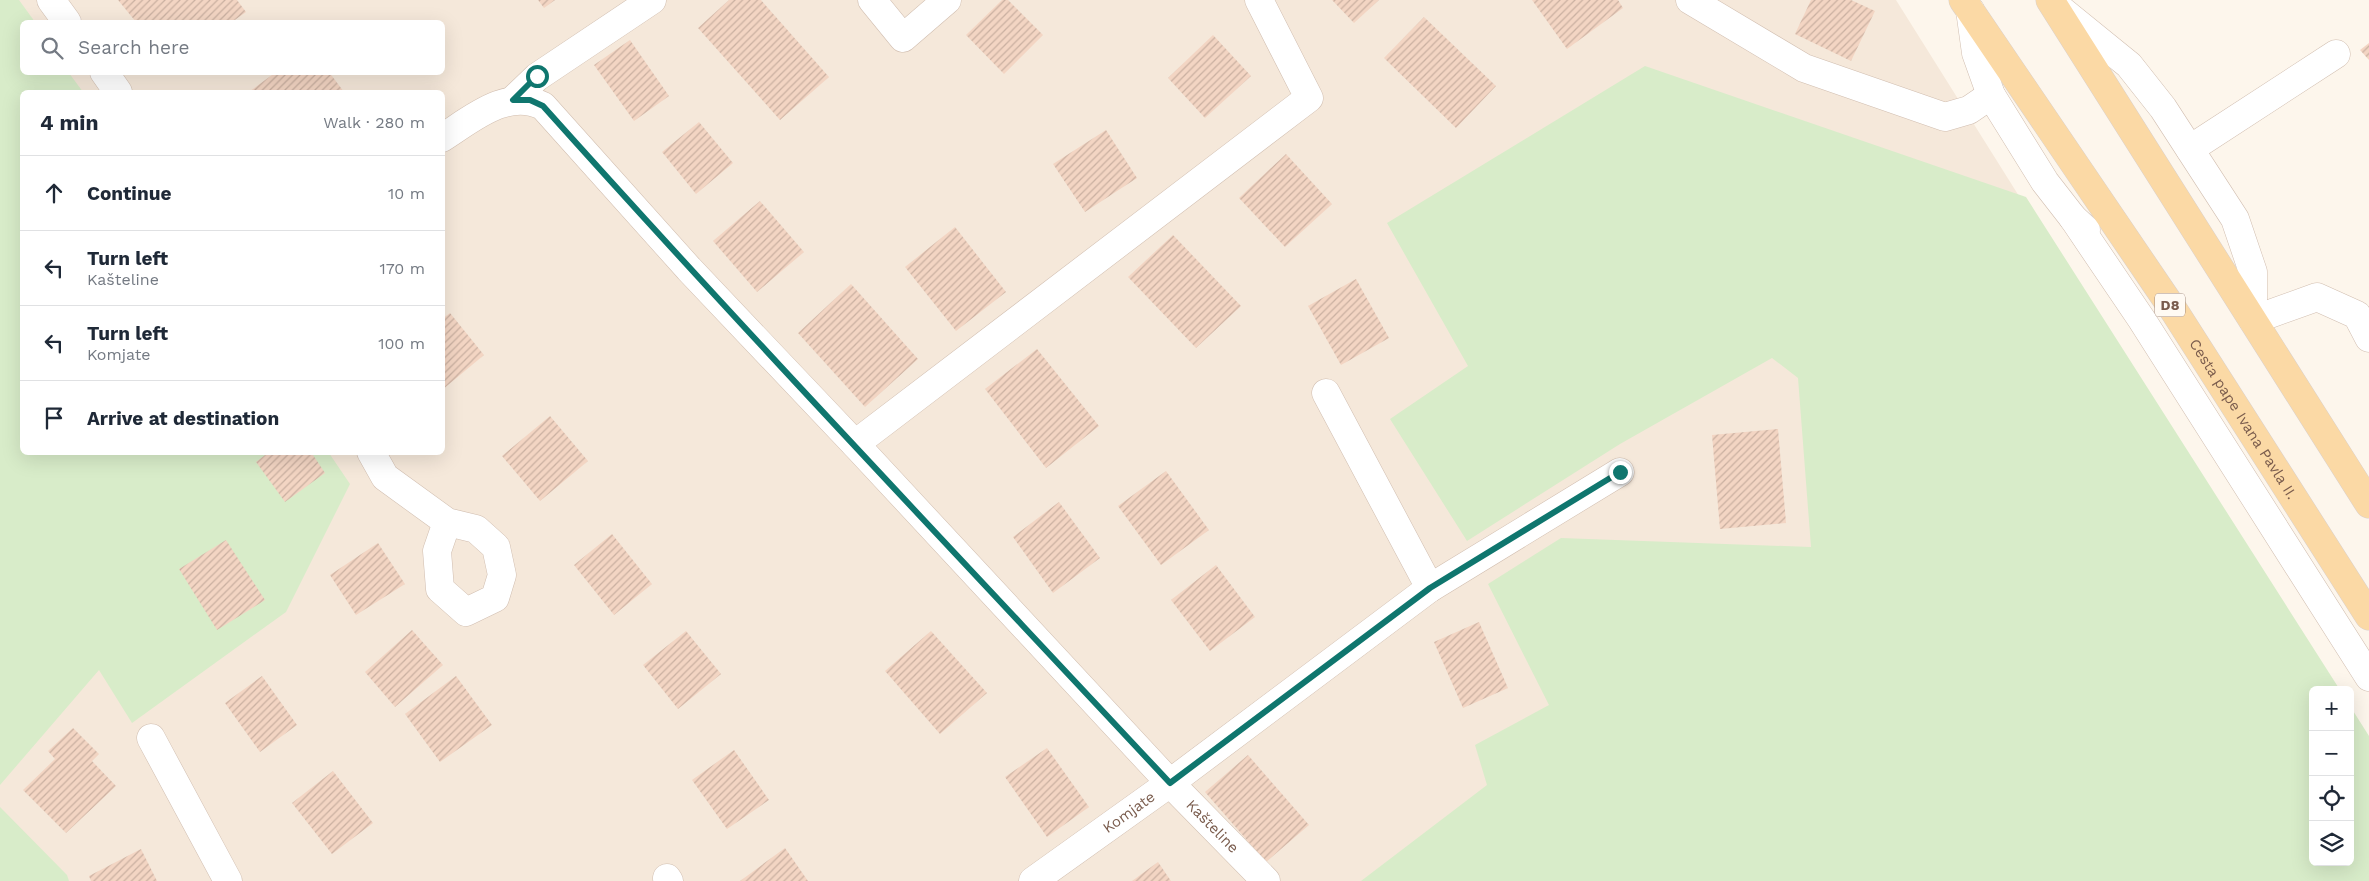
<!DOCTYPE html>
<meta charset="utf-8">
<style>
:root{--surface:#fff;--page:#f6f6f7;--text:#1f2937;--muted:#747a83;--line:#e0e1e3}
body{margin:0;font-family:"Work Sans",sans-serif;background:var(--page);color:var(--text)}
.controls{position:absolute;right:15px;bottom:15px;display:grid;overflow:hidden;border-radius:8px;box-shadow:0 5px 20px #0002}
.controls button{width:45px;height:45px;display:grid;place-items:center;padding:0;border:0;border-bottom:1px solid var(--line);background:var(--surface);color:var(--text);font:25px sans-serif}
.stop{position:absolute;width:15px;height:15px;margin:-11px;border:4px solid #0f766e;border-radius:50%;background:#fff}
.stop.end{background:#0f766e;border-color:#fff;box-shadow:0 1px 5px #0008}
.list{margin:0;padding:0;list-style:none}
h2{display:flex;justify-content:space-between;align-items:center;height:65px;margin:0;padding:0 20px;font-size:21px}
h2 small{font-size:16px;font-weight:400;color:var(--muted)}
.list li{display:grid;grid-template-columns:32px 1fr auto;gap:15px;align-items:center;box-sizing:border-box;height:75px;padding:0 20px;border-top:1px solid var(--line)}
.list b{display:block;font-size:19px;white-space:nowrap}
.list p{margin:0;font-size:16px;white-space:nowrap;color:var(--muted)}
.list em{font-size:16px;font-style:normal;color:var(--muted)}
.icon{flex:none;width:28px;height:28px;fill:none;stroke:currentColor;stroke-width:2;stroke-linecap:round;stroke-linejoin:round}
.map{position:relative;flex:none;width:2369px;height:881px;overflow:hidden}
.search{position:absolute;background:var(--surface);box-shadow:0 5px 20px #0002;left:20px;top:20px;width:425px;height:55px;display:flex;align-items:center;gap:12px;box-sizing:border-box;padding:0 18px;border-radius:8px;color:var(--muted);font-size:19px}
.panel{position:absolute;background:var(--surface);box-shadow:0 5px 20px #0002;left:20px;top:90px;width:425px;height:365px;border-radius:8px}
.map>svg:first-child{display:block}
.residential{fill:#f5e8da;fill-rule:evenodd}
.green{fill:#d8ecc9}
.building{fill:url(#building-hatch)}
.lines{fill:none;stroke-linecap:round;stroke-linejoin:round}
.minor-casing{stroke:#d1beb0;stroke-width:29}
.major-casing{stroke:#dad1cd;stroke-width:29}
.minor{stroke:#fff;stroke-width:28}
.major{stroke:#fbd9a5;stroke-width:28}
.route{stroke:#0f766e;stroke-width:6}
.labels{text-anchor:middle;stroke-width:5;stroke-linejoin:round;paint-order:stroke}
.shield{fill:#fffaf3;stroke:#a28b7f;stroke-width:1}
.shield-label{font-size:14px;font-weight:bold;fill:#7a5c4d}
.street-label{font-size:15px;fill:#7a5c4d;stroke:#fffaf3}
</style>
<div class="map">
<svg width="2369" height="881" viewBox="0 0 2369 881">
<defs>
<pattern id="building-hatch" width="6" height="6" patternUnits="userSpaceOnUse" patternTransform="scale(1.25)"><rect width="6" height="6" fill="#f3d5c3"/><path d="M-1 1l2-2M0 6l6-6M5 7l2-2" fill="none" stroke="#cab0a1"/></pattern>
</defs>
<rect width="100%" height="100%" fill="#fdf6ec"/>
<path class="residential" d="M0 0H1896L2329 690H2313V862H2350L2369 881H0ZM22 22H442V72H22ZM22 92H442V452H22Z"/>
<g class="green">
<polygon points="0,0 19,0 35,22 22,22 22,72 69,73 83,92 22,92 22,452 329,453 350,484 286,612 132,723 99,670 0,785"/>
<polygon points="1645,66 2026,197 2340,690 2313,690 2313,862 2350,862 2350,706 2369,736 2369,881 1361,881 1487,785 1475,745 1549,705 1488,584 1561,538 1811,547 1798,378 1772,358 1620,444 1467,541 1390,419 1468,366 1387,223"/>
<polygon points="0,807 67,875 69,881 0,881"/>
</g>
<g class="building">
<polygon points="118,0 237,0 246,12 232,22 136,22"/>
<polygon points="538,0 555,0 544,8"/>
<polygon points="729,0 761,0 829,77 780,120 698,28"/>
<polygon points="1002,0 1008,0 1043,35 1004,74 966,35"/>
<polygon points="1332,0 1379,0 1354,23"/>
<polygon points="1532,0 1618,0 1623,8 1567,49"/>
<polygon points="1811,0 1851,0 1875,11 1851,61 1795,34"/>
<polygon points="1424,17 1496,86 1456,128 1384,58"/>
<polygon points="1213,35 1251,76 1205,118 1168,78"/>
<polygon points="630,40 669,96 634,121 594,65"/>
<polygon points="2369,43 2369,60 2360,50"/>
<polygon points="276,72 329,72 344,92 249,92"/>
<polygon points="699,122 733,163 696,194 662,152"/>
<polygon points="1106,130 1137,178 1085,212 1053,164"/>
<polygon points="1286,154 1332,204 1285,247 1239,198"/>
<polygon points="760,201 804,252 757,292 713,241"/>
<polygon points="955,227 1006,292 956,331 905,267"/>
<polygon points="1173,235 1241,306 1196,348 1128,277"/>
<polygon points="1356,279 1389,338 1341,365 1308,306"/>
<polygon points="851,284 918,359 865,407 798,333"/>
<polygon points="450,313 484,355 442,390 442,319"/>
<polygon points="1037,349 1099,426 1046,468 985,389"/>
<polygon points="550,416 588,461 540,501 502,456"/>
<polygon points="1778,429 1786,523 1720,529 1712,435"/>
<polygon points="269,452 311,452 325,473 285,502 256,462"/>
<polygon points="1166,471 1209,530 1161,565 1118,506"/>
<polygon points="1059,502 1100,558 1053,593 1013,537"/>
<polygon points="612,534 652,584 614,615 574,565"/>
<polygon points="226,540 265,600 217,630 179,569"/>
<polygon points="378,543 405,584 356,615 330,575"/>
<polygon points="1216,565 1255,617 1210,651 1171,600"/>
<polygon points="1479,622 1508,688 1463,708 1434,642"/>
<polygon points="412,630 443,665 395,707 365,672"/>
<polygon points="686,631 721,674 678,709 643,665"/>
<polygon points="931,631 987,693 940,734 885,671"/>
<polygon points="262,676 297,725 260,752 225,703"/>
<polygon points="456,676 492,725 440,762 405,714"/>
<polygon points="73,728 99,754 92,761 116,786 66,833 23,790 55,759 48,751"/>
<polygon points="1047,748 1089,807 1047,837 1005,777"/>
<polygon points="734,750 769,800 727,829 692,780"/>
<polygon points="1248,755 1309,825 1266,862 1205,792"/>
<polygon points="333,771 373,823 332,854 292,803"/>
<polygon points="785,848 808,881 740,881"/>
<polygon points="141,849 157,881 91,881 89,876"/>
<polygon points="1158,862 1171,881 1132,881"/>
</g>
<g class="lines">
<defs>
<g id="minor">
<polyline points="51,0 67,22"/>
<polyline points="872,0 903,38 947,0"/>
<polyline points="1690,0 1804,68 1945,117 1969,110 1991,95"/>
<polyline points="2055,5 2129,65 2163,108 2235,219 2253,272 2253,320 2317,297 2357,315 2369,338"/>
<polyline points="1970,10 1976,53 1991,95 2045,182 2073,218 2086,230"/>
<polyline points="104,72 118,92"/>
<polyline points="513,100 537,77 652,0"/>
<path id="s1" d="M442 138C472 119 507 88 543 106L689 269 855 444 1170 783 1266 881"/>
<polyline points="2190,149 2336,54"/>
<polyline points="2073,218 2142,320 2369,677"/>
<polyline points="1326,393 1430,588"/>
<polyline points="855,444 1309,98 1259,0"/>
<polyline points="371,452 385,477 447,522 476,529 496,547 502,575 495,598 466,612 440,589 437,551 447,522"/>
<polyline points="151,738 228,881"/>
<polyline points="667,878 669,881"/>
<path id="s2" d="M1033 881 1170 783 1430 588 1620 472"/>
</g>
<g id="major">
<path id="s3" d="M1963 0 2171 306 2369 616"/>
<polyline points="2050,0 2369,504"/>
</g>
</defs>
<use href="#minor" class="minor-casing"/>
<use href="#major" class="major-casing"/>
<use href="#minor" class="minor"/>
<use href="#major" class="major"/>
</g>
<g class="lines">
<path class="route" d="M537 76 513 100H530L543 106C748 335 960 558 1170 783L1430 588 1620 472"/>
</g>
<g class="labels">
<rect class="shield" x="2155" y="293.5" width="30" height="23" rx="4"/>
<g class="shield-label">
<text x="2170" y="310">D8</text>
</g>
<g class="street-label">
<text dy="5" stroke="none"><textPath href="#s3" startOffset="504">Cesta pape Ivana Pavla II.</textPath></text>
<text dy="5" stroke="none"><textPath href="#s2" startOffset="118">Komjate</textPath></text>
<text dy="5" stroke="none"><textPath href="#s1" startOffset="1095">Kašteline</textPath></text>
</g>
</g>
</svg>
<div class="controls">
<button>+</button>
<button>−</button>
<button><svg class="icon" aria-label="locate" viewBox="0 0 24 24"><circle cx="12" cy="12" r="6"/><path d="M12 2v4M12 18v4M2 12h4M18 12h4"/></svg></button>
<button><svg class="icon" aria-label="layers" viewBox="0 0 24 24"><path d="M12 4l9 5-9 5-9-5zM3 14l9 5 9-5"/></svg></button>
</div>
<div class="stop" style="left:537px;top:76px"></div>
<div class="stop end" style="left:1620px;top:472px"></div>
<div class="search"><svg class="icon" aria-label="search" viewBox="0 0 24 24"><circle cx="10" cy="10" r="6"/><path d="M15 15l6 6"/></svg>Search here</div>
<section class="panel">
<h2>4 min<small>Walk · 280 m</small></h2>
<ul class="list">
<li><svg class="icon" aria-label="ahead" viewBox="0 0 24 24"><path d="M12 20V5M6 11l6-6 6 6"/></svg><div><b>Continue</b></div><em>10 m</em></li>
<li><svg class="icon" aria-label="left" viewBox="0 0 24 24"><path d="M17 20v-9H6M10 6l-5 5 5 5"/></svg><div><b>Turn left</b><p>Kašteline</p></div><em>170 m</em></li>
<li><svg class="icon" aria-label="left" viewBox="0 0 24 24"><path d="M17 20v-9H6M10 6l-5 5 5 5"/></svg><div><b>Turn left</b><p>Komjate</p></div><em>100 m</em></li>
<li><svg class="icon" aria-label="arrive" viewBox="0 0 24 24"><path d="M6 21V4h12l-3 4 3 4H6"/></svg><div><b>Arrive at destination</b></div></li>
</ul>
</section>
</div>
